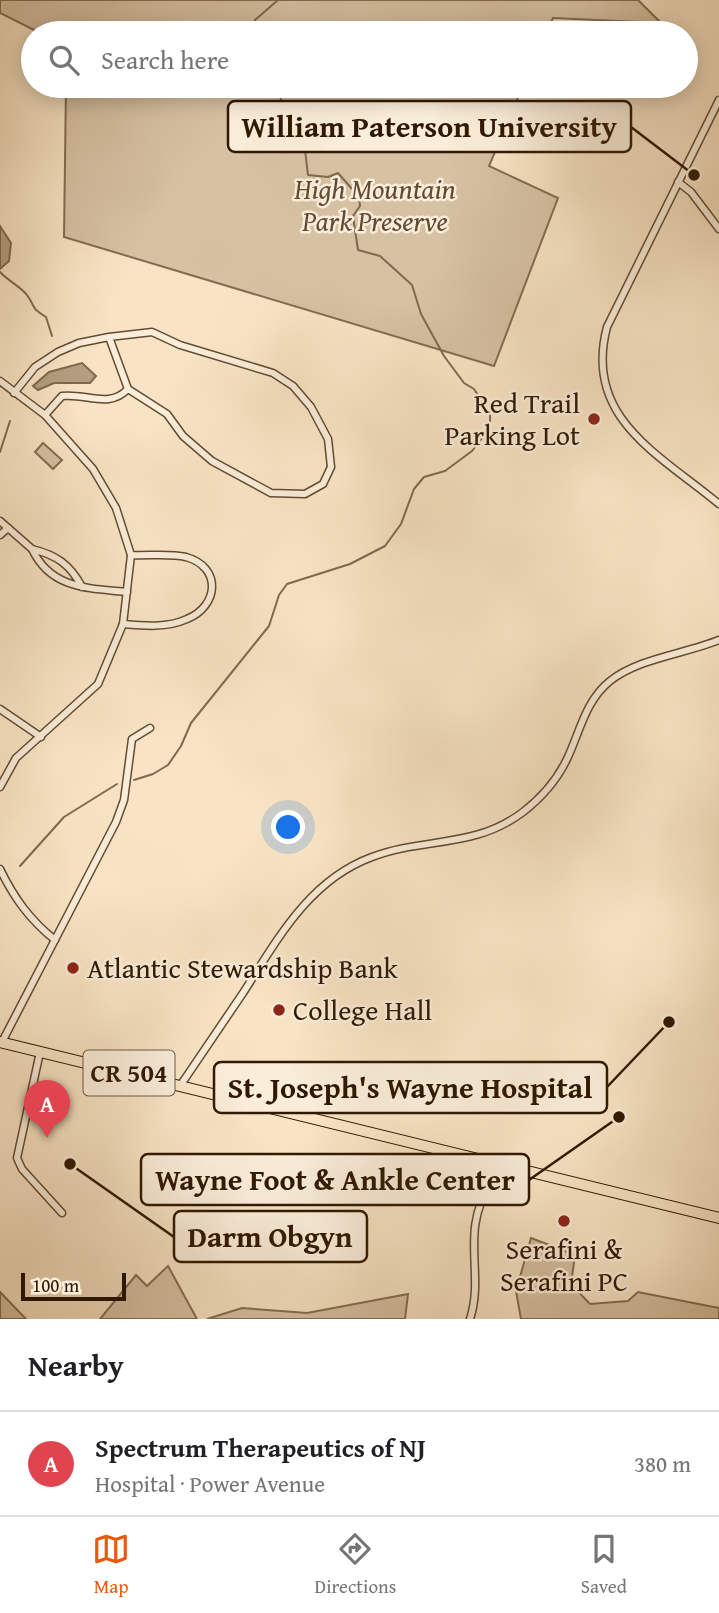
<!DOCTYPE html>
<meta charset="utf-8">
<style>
:root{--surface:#fff;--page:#f6f6f6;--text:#202124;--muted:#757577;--line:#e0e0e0;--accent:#ea580c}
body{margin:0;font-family:"Gentium Book Plus",serif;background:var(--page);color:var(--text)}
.scale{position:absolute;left:21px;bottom:18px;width:105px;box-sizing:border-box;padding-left:7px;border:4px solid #301802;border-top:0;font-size:19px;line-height:24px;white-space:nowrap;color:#301802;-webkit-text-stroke:5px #faedd9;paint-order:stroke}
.you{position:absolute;left:289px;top:828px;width:24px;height:24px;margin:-18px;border:5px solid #fff;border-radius:50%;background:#1a73e8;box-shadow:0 0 0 10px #1a73e833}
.badge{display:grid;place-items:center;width:46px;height:46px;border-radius:50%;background:var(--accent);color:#fff;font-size:23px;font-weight:700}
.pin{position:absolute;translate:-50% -58px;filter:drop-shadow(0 2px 4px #0008)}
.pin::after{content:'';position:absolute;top:37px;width:24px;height:21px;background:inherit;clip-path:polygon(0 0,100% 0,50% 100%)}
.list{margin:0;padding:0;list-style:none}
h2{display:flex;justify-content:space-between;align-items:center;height:91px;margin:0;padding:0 28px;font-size:30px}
h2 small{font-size:23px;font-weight:400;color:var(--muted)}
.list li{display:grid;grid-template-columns:46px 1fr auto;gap:21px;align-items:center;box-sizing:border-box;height:105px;padding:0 28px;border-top:2px solid var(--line)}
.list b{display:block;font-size:26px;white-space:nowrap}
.list p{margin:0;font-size:23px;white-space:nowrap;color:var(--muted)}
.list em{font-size:23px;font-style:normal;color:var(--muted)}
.icon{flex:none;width:38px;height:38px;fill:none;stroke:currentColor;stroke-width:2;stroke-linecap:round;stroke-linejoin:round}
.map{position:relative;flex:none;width:719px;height:1319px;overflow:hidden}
.search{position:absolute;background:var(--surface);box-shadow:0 4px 18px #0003;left:21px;right:21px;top:21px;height:77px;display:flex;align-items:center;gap:18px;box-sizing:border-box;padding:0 24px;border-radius:38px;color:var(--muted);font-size:26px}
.sheet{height:196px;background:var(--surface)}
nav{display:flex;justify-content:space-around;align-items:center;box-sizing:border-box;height:98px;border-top:2px solid var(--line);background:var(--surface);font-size:19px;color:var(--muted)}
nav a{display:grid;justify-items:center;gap:4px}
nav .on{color:var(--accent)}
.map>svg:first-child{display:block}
.green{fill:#d6c1a3;stroke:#836c52;stroke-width:2}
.water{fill:#b49f82;stroke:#7f694f;stroke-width:2}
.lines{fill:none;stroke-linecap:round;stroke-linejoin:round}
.stream{stroke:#7f694f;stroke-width:2}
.street-casing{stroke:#624b32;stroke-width:9}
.primary-casing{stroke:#301802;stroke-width:12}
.street{stroke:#faedd9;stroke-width:6}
.primary{stroke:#f8e4c4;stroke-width:10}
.poi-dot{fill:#8f2418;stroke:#faedd9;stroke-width:2.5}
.labels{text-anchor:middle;stroke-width:5;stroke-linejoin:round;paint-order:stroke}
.shield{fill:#faedd9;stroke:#6d5842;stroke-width:2}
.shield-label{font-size:26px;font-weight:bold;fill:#301802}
.park-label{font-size:28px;font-style:italic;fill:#624b32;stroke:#faedd9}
.poi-label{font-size:28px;fill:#301802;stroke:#faedd9;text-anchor:start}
.leader{fill:none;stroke:#301802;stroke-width:2.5}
.callout-dot{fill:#301802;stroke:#faedd9;stroke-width:2.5}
.callout{fill:#faedd9;stroke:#301802;stroke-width:2.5}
.callout-label{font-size:30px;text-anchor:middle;font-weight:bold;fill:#301802}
</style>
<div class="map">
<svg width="719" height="1319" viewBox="0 0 719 1319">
<rect width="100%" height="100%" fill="#f8e4c4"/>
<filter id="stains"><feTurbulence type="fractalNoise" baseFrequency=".00286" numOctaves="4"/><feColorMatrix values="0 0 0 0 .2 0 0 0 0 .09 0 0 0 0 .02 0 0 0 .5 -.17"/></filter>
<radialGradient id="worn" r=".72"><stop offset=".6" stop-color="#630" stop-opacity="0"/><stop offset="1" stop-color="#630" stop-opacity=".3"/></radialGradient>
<g class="green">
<polygon points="0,0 638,0 661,23 553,18 546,33 40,33 0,13"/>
<polygon points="66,86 523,86 489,166 558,198 494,366 64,237"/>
<polygon points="43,443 62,460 53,469 35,452"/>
<polygon points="531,1238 575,1255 571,1284 590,1304 628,1301 638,1292 719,1308 719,1319 521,1319 516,1291"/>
<polygon points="168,1266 197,1319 100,1319 136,1275 147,1286"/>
<polygon points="0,1292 26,1319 0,1319"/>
<polygon points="408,1294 405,1319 207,1319 242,1308 307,1313"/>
</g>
<g class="water">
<polygon points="0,226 11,243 9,261 0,269"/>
<polygon points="82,363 96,376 90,383 54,383 38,390 33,386 49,372"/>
</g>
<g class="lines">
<g class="stream">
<polyline points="255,33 255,20 278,0"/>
<path d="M0 272C7 280 21 287 27 295 37 309 29 306 46 317L52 336"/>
<polyline points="0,452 10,421"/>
<polyline points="134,780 153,774 168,765 181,746 191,723 269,626 279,595 287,584 350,564 385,546 401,524 414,489 424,477 445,471 472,451 490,428 490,413 474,389 464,383 444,356 421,314 412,285 380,256 358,250 353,216 360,206 359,197 338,173 328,177 308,175 305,150 298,130 286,116 279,93 272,86"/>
<polyline points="20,866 64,817 117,784"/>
<polyline points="638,1319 645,1319"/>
</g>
<defs>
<g id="street">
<path d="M719 100 607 327C583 418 659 454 719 504"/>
<polyline points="678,182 691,192 719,229"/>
<polyline points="0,381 45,415 93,469 116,508 131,555 123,624 98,684 16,758 0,787"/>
<polyline points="14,393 35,367 58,352 79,343 109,337 152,332 180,345 273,373 293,386 311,407 328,439 331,467 323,484 305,494 271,493 212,461 183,436 167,414 128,389 109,337"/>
<path d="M45 415 62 396C87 393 109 409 128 389"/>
<polyline points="0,521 32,549"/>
<polyline points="0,535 8,528"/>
<path d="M82 587C70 564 56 555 32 549 51 589 87 588 127 592"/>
<path d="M123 624C145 626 167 628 187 619 219 606 222 567 186 557 169 553 148 556 131 555"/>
<polyline points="0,709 41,737"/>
<path d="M0 869C14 898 30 920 55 940"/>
<polyline points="2,1042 116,822 124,800 132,739 150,728"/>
<polyline points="40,1052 17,1158 22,1169 62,1213"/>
<path d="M180 1086C201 1055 222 1024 243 993 277 940 309 880 372 857 424 837 474 849 523 812 541 798 557 780 567 759 580 732 585 701 610 681 639 658 685 654 719 640"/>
<polyline points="453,1154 477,1180 482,1197"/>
<path d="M470 1319C485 1273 459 1232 491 1183L529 1174"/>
</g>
<polyline id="primary" points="0,1042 719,1218"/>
</defs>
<use href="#street" class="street-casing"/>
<use href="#primary" class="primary-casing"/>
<use href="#street" class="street"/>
<use href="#primary" class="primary"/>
</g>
<g class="poi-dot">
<circle cx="594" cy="419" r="7"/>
<circle cx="73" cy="968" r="7"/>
<circle cx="279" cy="1010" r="7"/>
<circle cx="564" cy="1221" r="7"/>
</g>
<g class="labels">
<rect class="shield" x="83.5" y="1050.5" width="91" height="45" rx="5"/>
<g class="shield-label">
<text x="129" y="1082">CR 504</text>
</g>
<g class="park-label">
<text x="375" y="199">High Mountain<tspan x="375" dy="32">Park Preserve</tspan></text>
</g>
<g class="poi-label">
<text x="580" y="413" text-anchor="end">Red Trail<tspan x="580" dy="32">Parking Lot</tspan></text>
<text x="87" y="978">Atlantic Stewardship Bank</text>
<text x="293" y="1020">College Hall</text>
<text x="564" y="1259" text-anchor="middle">Serafini &amp;<tspan x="564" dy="32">Serafini PC</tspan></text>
</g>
</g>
<path class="leader" d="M694 175L631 127M669 1022L607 1087M619 1117L529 1180M70 1164L174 1237"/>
<g class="callout-dot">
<circle cx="694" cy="175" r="7"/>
<circle cx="669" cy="1022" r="7"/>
<circle cx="619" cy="1117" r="7"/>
<circle cx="70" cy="1164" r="7"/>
</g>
<g class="callout">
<rect x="228" y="101" width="403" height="51" rx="7"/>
<rect x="214" y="1062" width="393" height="51" rx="7"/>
<rect x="141" y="1154" width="388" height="51" rx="7"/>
<rect x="174" y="1211" width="193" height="51" rx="7"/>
</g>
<g class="callout-label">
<text x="429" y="137">William Paterson University</text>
<text x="410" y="1098">St. Joseph's Wayne Hospital</text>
<text x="335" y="1190">Wayne Foot &amp; Ankle Center</text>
<text x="270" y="1247">Darm Obgyn</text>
</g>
<rect width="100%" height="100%" filter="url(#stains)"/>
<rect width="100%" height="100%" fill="url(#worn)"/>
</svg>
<div class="scale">100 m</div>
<div class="you"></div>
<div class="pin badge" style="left:47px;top:1138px;background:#e0444e">A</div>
<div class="search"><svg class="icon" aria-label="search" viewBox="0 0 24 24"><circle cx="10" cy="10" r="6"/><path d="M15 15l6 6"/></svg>Search here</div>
</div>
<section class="sheet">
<h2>Nearby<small></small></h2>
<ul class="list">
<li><span class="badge" style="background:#e0444e">A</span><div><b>Spectrum Therapeutics of NJ</b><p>Hospital · Power Avenue</p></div><em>380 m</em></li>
</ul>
</section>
<nav>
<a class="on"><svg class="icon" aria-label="map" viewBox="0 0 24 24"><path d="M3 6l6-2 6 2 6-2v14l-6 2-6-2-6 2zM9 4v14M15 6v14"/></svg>Map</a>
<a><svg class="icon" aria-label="directions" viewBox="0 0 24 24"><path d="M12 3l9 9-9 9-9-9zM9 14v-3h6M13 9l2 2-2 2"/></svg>Directions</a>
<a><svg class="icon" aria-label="saved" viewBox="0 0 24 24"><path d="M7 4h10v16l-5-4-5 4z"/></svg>Saved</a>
</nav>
